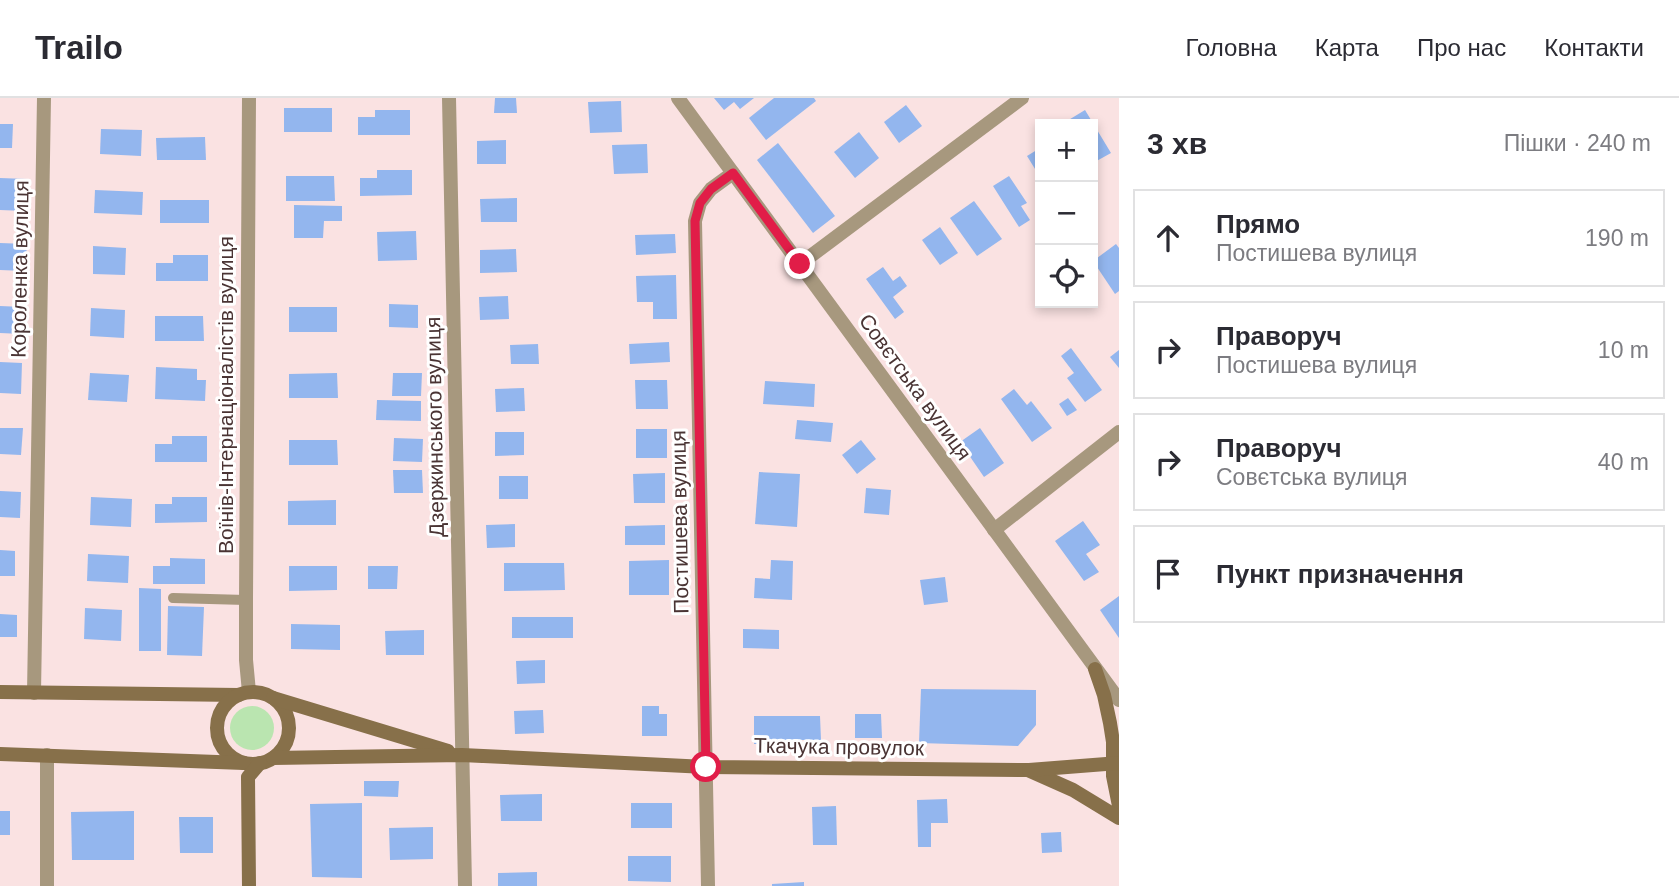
<!DOCTYPE html>
<html lang="uk">
<meta charset="utf-8">
<style>
:root{--surface:#fff;--page:#f7f7f7;--text:#2b2b33;--muted:#7c7c81;--line:#e1e1e2}
body{margin:0;font-family:Helvetica,sans-serif;background:var(--page);color:var(--text)}
.controls{position:absolute;right:21px;top:21px;display:grid;overflow:hidden;border-radius:0px;box-shadow:0 4px 10px #0003}
.controls button{width:63px;height:63px;display:grid;place-items:center;padding:0;border:0;border-bottom:2px solid var(--line);background:var(--surface);color:var(--text);font:35px sans-serif}
.stop{position:absolute;width:21px;height:21px;margin:-16px;border:5px solid #e11d48;border-radius:50%;background:#fff}
.stop.end{background:#e11d48;border-color:#fff;box-shadow:0 2px 7px #0008}
.list{margin:0;padding:0;list-style:none}
h2{display:flex;justify-content:space-between;align-items:center;height:91px;margin:0;padding:0 28px;font-size:30px}
h2 small{font-size:23px;font-weight:400;color:var(--muted)}
.list li{display:grid;grid-template-columns:46px 1fr auto;gap:21px;align-items:center;box-sizing:border-box;height:98px;margin:0 14px 14px;padding:0 14px;border:2px solid var(--line);border-radius:0px}
.list b{display:block;font-size:26px;white-space:nowrap}
.list p{margin:0;font-size:23px;white-space:nowrap;color:var(--muted)}
.list em{font-size:23px;font-style:normal;color:var(--muted)}
.icon{flex:none;width:38px;height:38px;fill:none;stroke:currentColor;stroke-width:2;stroke-linecap:round;stroke-linejoin:round}
.map{position:relative;flex:none;width:1119px;height:788px;overflow:hidden}
header{display:flex;align-items:center;gap:42px;box-sizing:border-box;height:98px;padding:0 35px;background:var(--surface);border-bottom:2px solid var(--line)}
header strong{font-size:33px}
nav{display:flex;gap:38px;margin-inline-start:auto;font-size:24px}
main{display:flex}
aside{flex:1;background:var(--surface)}
.map>svg:first-child{display:block}
.green{fill:#bae5b0}
.building{fill:#93b6ee}
.lines{fill:none;stroke-linecap:round;stroke-linejoin:round}
.lane{stroke:#a7987e;stroke-width:10}
.street{stroke:#a7987e;stroke-width:14}
.secondary{stroke:#87704a;stroke-width:14}
.route{stroke:#e11d48;stroke-width:9}
.labels{text-anchor:middle;stroke-width:6;stroke-linejoin:round;paint-order:stroke}
.street-label{font-size:21px;fill:#4a3434;stroke:#fff}
</style>
<header>
<strong>Trailo</strong>
<nav><a>Головна</a><a>Карта</a><a>Про нас</a><a>Контакти</a></nav>
</header>
<main>
<div class="map">
<svg width="1119" height="788" viewBox="0 0 1119 788">
<rect width="100%" height="100%" fill="#fae2e2"/>
<circle class="green" cx="252" cy="630" r="22"/>
<g class="building">
<polygon points="495,0 516,0 517,15 494,15"/>
<polygon points="714,0 754,0 740,11 734,4 724,12"/>
<polygon points="774,0 814,0 816,3 766,42 749,20"/>
<polygon points="621,3 622,34 590,35 588,4"/>
<polygon points="906,7 922,28 899,45 884,24"/>
<rect x="284" y="10" width="48" height="24"/>
<polygon points="375,12 410,12 410,37 358,37 358,19 375,19"/>
<polygon points="1085,12 1111,55 1093,65 1093,26 1062,26"/>
<polygon points="0,26 13,26 12,50 0,50"/>
<polygon points="101,31 142,32 141,58 100,56"/>
<polygon points="859,34 879,60 855,80 834,54"/>
<polygon points="205,39 206,62 157,62 156,40"/>
<polygon points="506,42 506,66 477,66 477,43"/>
<polygon points="778,45 835,118 813,135 757,62"/>
<polygon points="647,46 648,75 614,76 612,47"/>
<polygon points="1040,50 1040,79 1027,58"/>
<polygon points="377,72 412,72 412,97 360,98 360,80 377,80"/>
<polygon points="286,78 334,78 335,103 286,103"/>
<polygon points="1009,78 1027,105 1021,108 1030,122 1019,129 993,88"/>
<polygon points="0,80 27,81 25,113 0,112"/>
<polygon points="95,92 143,94 142,117 94,115"/>
<polygon points="517,100 517,124 481,124 480,101"/>
<rect x="160" y="102" width="49" height="23"/>
<polygon points="974,103 1002,141 977,158 950,120"/>
<polygon points="294,107 342,108 342,123 324,123 323,140 294,140"/>
<polygon points="940,129 958,155 940,167 922,142"/>
<polygon points="416,133 417,162 378,163 377,134"/>
<polygon points="675,136 676,155 636,157 635,137"/>
<polygon points="0,145 27,146 25,173 0,172"/>
<polygon points="1116,146 1119,150 1119,193 1115,196 1093,163"/>
<polygon points="93,148 126,150 125,177 93,176"/>
<polygon points="516,151 517,174 480,175 480,152"/>
<polygon points="173,157 208,157 208,183 156,183 156,165 173,165"/>
<polygon points="883,169 893,183 900,178 907,188 893,199 904,214 895,221 866,181"/>
<polygon points="676,177 677,221 653,221 653,204 637,204 636,178"/>
<polygon points="508,198 509,221 480,222 479,199"/>
<polygon points="389,206 418,207 418,230 389,229"/>
<polygon points="0,208 23,209 22,236 0,235"/>
<rect x="289" y="209" width="48" height="25"/>
<polygon points="91,210 125,212 124,240 90,238"/>
<polygon points="155,218 203,218 204,243 155,243"/>
<polygon points="669,244 670,264 630,266 629,246"/>
<polygon points="538,246 539,266 511,266 510,247"/>
<polygon points="1071,250 1102,292 1085,304 1067,280 1074,275 1061,258"/>
<polygon points="1119,252 1119,270 1110,259"/>
<polygon points="0,264 22,265 21,296 0,295"/>
<polygon points="156,269 197,271 197,282 206,282 205,303 155,301"/>
<polygon points="90,275 129,277 127,304 88,302"/>
<polygon points="337,275 338,300 289,300 289,276"/>
<polygon points="393,275 422,275 421,298 392,298"/>
<polygon points="635,282 667,282 668,311 636,311"/>
<polygon points="765,283 815,286 814,309 763,306"/>
<polygon points="524,290 525,313 496,314 495,291"/>
<polygon points="1014,291 1027,307 1031,303 1052,330 1032,344 1001,301"/>
<polygon points="1068,300 1077,312 1067,318 1059,306"/>
<polygon points="377,302 421,303 421,323 376,322"/>
<polygon points="797,322 833,325 831,344 795,341"/>
<polygon points="0,330 23,330 21,357 0,356"/>
<polygon points="980,330 1004,365 984,379 960,344"/>
<rect x="636" y="331" width="31" height="29"/>
<polygon points="495,334 524,334 524,357 495,358"/>
<polygon points="172,338 207,338 207,364 155,364 155,346 172,346"/>
<polygon points="394,340 423,341 422,364 393,363"/>
<polygon points="289,342 337,342 338,367 289,367"/>
<polygon points="861,342 876,361 857,376 842,357"/>
<polygon points="393,372 422,372 423,395 394,395"/>
<polygon points="759,374 800,376 797,429 755,426"/>
<polygon points="665,375 665,405 634,405 633,376"/>
<rect x="499" y="378" width="29" height="23"/>
<polygon points="866,390 891,392 889,417 864,415"/>
<polygon points="0,393 21,394 20,420 0,419"/>
<polygon points="91,399 132,401 131,429 90,427"/>
<polygon points="172,399 207,399 207,424 155,425 155,406 172,406"/>
<polygon points="336,402 336,427 288,427 288,403"/>
<polygon points="1083,423 1100,447 1086,456 1099,474 1084,483 1055,443"/>
<polygon points="515,426 515,449 487,450 486,427"/>
<polygon points="665,427 665,447 625,447 625,428"/>
<polygon points="0,452 15,453 15,478 0,478"/>
<polygon points="88,456 129,458 128,485 87,483"/>
<polygon points="170,460 205,461 205,486 153,486 153,468 170,468"/>
<polygon points="669,462 669,497 629,497 629,463"/>
<polygon points="771,462 793,463 792,502 754,500 755,480 770,481"/>
<polygon points="504,465 564,465 565,492 504,493"/>
<polygon points="289,468 337,468 337,492 289,493"/>
<polygon points="368,468 398,468 397,491 368,491"/>
<polygon points="945,479 948,504 924,507 920,482"/>
<polygon points="139,490 161,491 161,553 139,553"/>
<polygon points="1119,498 1119,540 1100,512"/>
<polygon points="168,508 204,509 202,558 167,557"/>
<polygon points="85,510 122,512 121,543 84,541"/>
<polygon points="0,516 17,517 17,539 0,539"/>
<rect x="512" y="519" width="61" height="21"/>
<polygon points="291,526 340,527 340,552 291,551"/>
<polygon points="743,531 779,532 779,551 743,550"/>
<polygon points="424,532 424,557 386,557 385,533"/>
<polygon points="545,562 545,585 517,586 516,563"/>
<polygon points="921,591 1036,592 1036,627 1018,648 919,645"/>
<polygon points="642,608 659,608 659,616 667,616 667,638 642,638"/>
<polygon points="543,612 544,635 515,636 514,613"/>
<polygon points="855,616 881,616 882,640 855,640"/>
<polygon points="754,618 820,618 821,642 792,642 792,646 754,646"/>
<polygon points="364,683 399,683 398,699 364,698"/>
<polygon points="542,696 542,723 501,723 500,697"/>
<polygon points="947,701 948,725 931,725 931,749 918,749 917,702"/>
<polygon points="362,705 362,780 312,779 310,706"/>
<rect x="631" y="705" width="41" height="25"/>
<polygon points="836,708 837,747 813,747 812,709"/>
<rect x="0" y="713" width="10" height="24"/>
<polygon points="134,713 134,762 72,762 71,714"/>
<polygon points="179,719 213,719 213,755 180,755"/>
<polygon points="433,729 433,761 390,762 389,730"/>
<polygon points="1061,734 1062,754 1042,755 1041,735"/>
<polygon points="628,758 671,758 671,784 628,783"/>
<polygon points="537,774 537,788 498,788 498,775"/>
<polygon points="804,784 804,788 772,788 772,786"/>
</g>
<g class="lines">
<polyline class="lane" points="173,500 246,502"/>
<g class="street">
<polyline points="249,0 246,502 246,562 249,594"/>
<polyline points="449,0 465,788"/>
<polyline points="678,0 1119,602"/>
<polyline points="800,166 1022,0"/>
<polyline points="994,432 1119,334"/>
<polyline points="34,595 44,0"/>
<polyline points="47,657 47,788"/>
<polyline points="708,788 695,123 700,105 711,91 733,75"/>
</g>
<g class="secondary">
<polyline points="1095,571 1104,597 1110,625 1113,644 1113,678 1119,708"/>
<polyline points="0,594 239,597"/>
<circle cx="253" cy="630" r="36"/>
<polyline points="273,600 448,653"/>
<polyline points="0,656 244,665"/>
<polyline points="273,660 462,657 706,669 1028,672 1073,692 1119,720"/>
<polyline points="1029,672 1119,665"/>
<polyline points="249,788 248,679 260,665"/>
</g>
</g>
<g class="lines">
<polyline class="route" points="706,669 695,123 700,105 711,91 733,75 800,166"/>
</g>
<g class="labels">
<g class="street-label">
<text transform="translate(20 171) rotate(-89)" y="7">Короленка вулиця</text>
<text transform="translate(915 289) rotate(54)" y="7">Совєтська вулиця</text>
<text transform="translate(226 297) rotate(-90)" y="7">Воїнів-Інтернаціоналістів вулиця</text>
<text transform="translate(435 329) rotate(-91)" y="7">Дзержинського вулиця</text>
<text transform="translate(680 424) rotate(-91)" y="7">Постишева вулиця</text>
<text transform="translate(839 649) rotate(1)" y="7">Ткачука провулок</text>
</g>
</g>
</svg>
<div class="controls">
<button>+</button>
<button>−</button>
<button><svg class="icon" aria-label="locate" viewBox="0 0 24 24"><circle cx="12" cy="12" r="6"/><path d="M12 2v4M12 18v4M2 12h4M18 12h4"/></svg></button>
</div>
<div class="stop" style="left:706px;top:669px"></div>
<div class="stop end" style="left:800px;top:166px"></div>
</div>
<aside>
<h2>3 хв<small>Пішки · 240 m</small></h2>
<ul class="list">
<li><svg class="icon" aria-label="ahead" viewBox="0 0 24 24"><path d="M12 20V5M6 11l6-6 6 6"/></svg><div><b>Прямо</b><p>Постишева вулиця</p></div><em>190 m</em></li>
<li><svg class="icon" aria-label="right" viewBox="0 0 24 24"><path d="M7 20v-9h11M14 6l5 5-5 5"/></svg><div><b>Праворуч</b><p>Постишева вулиця</p></div><em>10 m</em></li>
<li><svg class="icon" aria-label="right" viewBox="0 0 24 24"><path d="M7 20v-9h11M14 6l5 5-5 5"/></svg><div><b>Праворуч</b><p>Совєтська вулиця</p></div><em>40 m</em></li>
<li><svg class="icon" aria-label="arrive" viewBox="0 0 24 24"><path d="M6 21V4h12l-3 4 3 4H6"/></svg><div><b>Пункт призначення</b></div></li>
</ul>
</aside>
</main>
